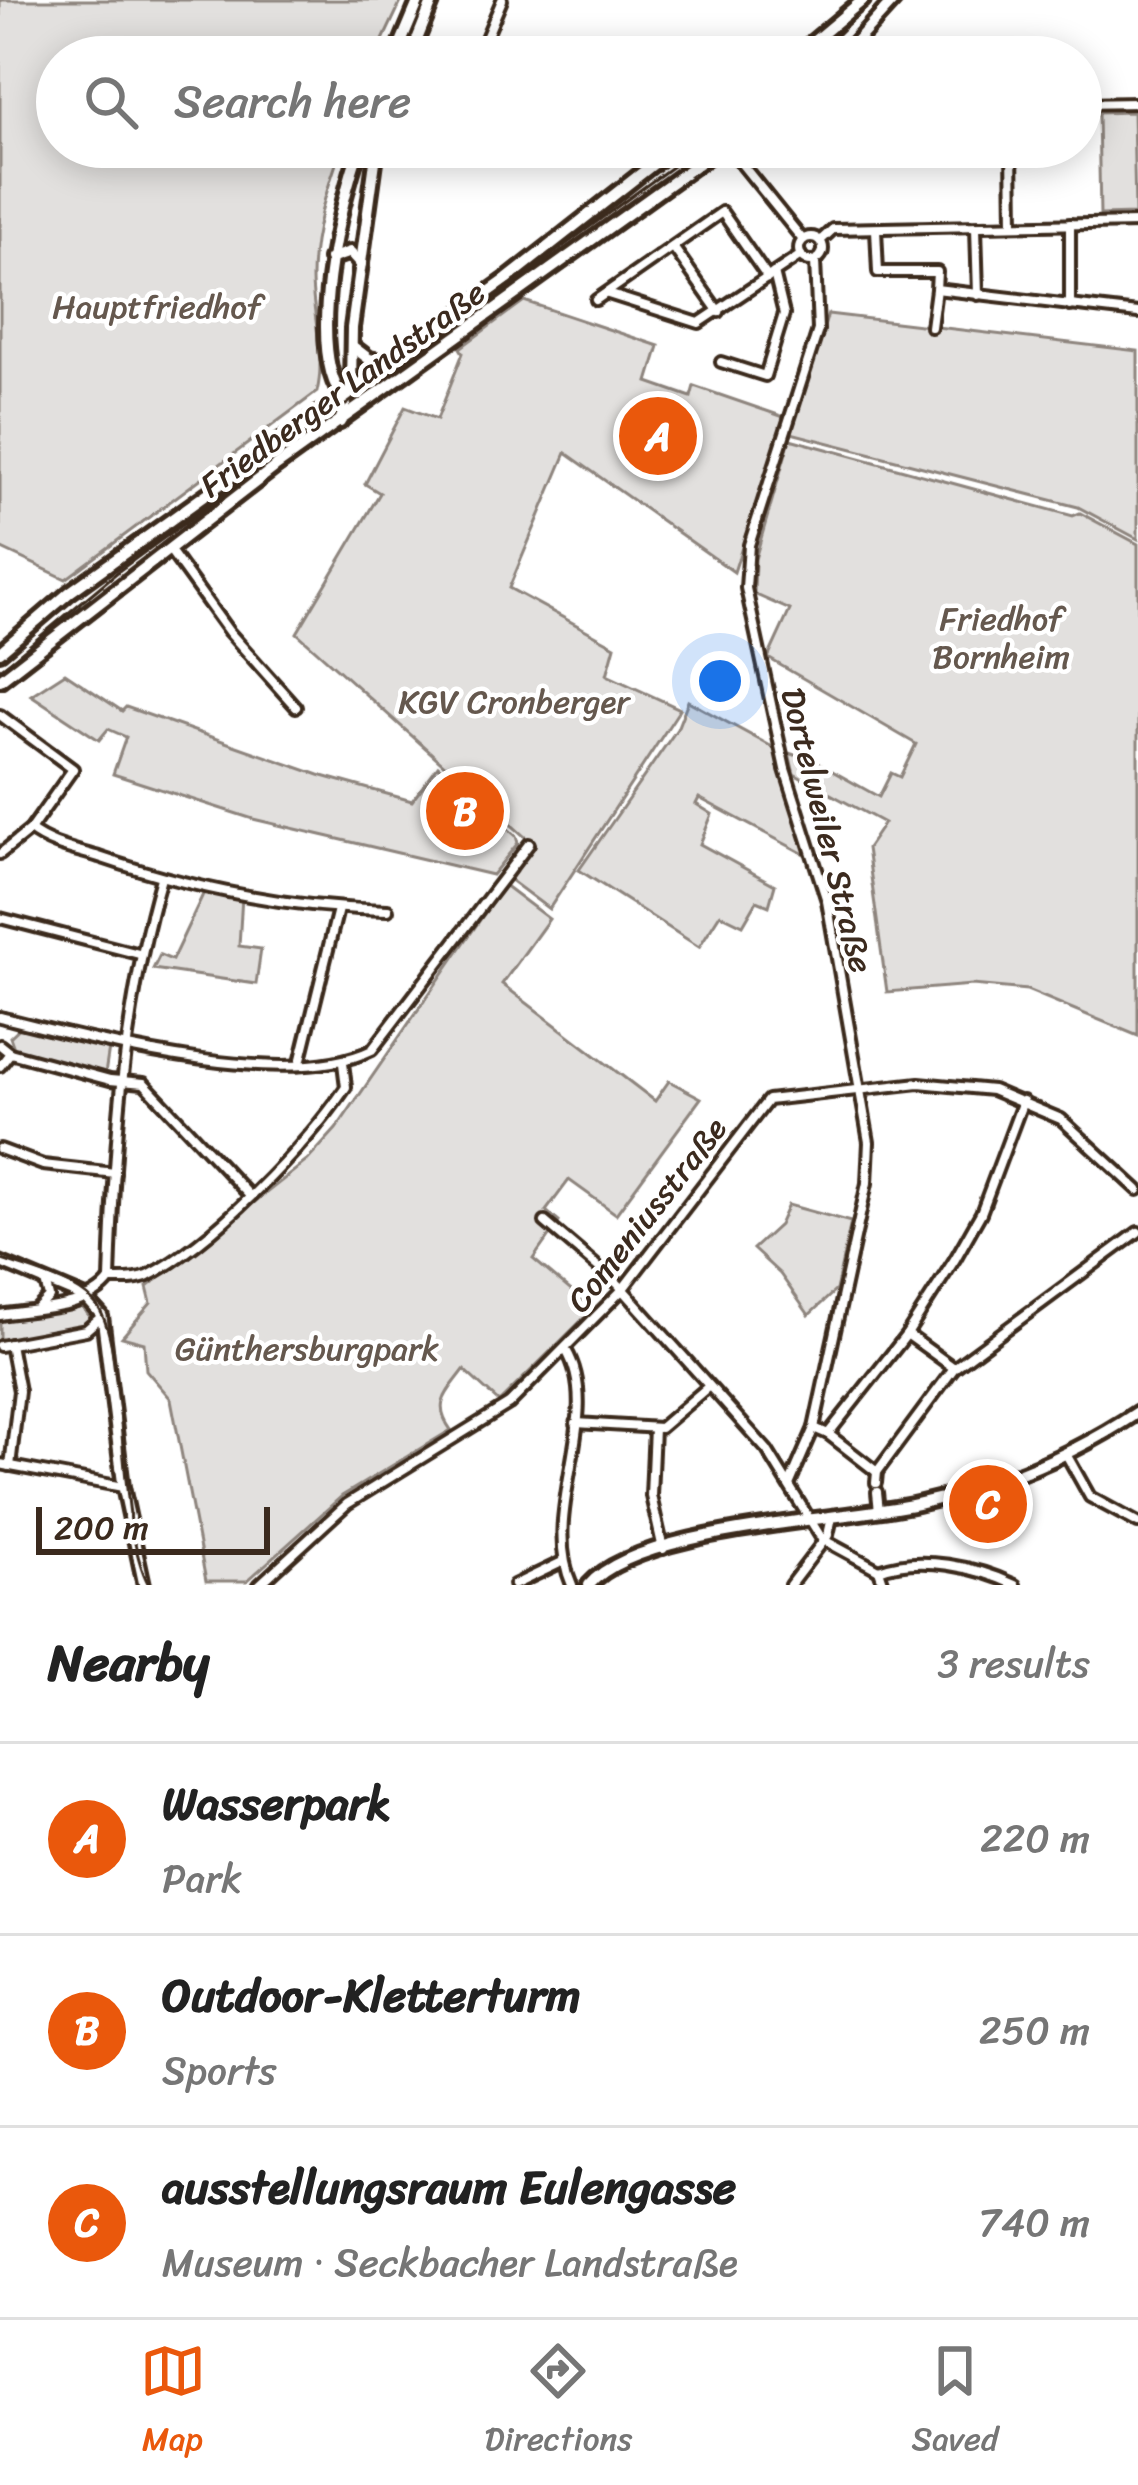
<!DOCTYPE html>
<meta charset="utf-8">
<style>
:root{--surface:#fff;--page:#f6f6f6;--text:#222;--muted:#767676;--line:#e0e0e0;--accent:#ea580c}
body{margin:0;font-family:Sriracha,sans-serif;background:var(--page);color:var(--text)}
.scale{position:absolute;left:36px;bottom:30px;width:234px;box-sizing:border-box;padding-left:12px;border:6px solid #3b2a1e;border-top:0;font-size:33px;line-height:42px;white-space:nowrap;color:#3b2a1e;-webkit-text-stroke:9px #fff;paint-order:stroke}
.you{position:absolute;left:720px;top:681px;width:42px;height:42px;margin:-30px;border:9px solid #fff;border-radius:50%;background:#1a73e8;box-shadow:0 0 0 18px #1a73e833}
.badge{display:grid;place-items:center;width:78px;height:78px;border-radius:50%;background:var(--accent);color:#fff;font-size:39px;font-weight:700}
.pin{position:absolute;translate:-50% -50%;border:6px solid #fff;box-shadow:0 3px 12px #0006}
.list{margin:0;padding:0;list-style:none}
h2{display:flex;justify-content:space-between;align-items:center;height:156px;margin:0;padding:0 48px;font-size:51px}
h2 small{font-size:39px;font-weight:400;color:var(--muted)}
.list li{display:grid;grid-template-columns:78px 1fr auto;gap:36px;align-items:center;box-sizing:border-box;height:192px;padding:0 48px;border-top:3px solid var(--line)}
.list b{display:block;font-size:45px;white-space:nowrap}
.list p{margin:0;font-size:39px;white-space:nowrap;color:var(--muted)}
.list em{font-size:39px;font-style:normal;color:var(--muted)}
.icon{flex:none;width:66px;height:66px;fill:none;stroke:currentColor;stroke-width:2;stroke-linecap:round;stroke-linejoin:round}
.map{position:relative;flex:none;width:1138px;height:1585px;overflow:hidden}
.search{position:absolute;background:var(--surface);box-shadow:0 6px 30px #0003;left:36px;right:36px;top:36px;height:132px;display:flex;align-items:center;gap:30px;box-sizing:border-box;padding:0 42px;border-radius:66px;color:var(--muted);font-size:45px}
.sheet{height:732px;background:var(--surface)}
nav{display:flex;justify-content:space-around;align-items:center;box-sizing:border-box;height:168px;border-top:3px solid var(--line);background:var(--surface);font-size:33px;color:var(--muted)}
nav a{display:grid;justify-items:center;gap:6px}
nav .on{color:var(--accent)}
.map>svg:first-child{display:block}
.green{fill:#e2e0de;stroke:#8e857e;stroke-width:3}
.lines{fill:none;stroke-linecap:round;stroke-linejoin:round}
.minor-casing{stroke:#3b2a1e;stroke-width:16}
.tertiary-casing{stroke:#3b2a1e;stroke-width:18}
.secondary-casing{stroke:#3b2a1e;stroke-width:20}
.primary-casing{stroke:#3b2a1e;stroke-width:20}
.minor{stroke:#fff;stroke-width:8}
.tertiary{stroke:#fff;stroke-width:9}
.secondary{stroke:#fff;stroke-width:10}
.primary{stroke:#fff;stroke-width:10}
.tram{stroke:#3b2a1e;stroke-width:3}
.labels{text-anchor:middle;stroke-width:9;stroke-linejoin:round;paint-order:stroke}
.park-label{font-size:33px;fill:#65584e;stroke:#fff}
.street-label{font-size:33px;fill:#3b2a1e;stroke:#fff}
</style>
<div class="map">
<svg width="1138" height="1585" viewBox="0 0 1138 1585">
<rect width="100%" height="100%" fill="#fff"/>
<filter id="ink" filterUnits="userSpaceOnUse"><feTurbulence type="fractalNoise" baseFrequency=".00833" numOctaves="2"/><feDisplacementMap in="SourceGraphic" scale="24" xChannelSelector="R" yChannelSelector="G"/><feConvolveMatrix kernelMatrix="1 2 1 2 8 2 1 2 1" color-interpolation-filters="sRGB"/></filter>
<g filter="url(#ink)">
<g class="green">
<path d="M0 0H402L375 57H57V147H342C327 188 312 234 312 278 312 315 326 355 317 392L66 579 0 548Z"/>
<polygon points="1133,112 1135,214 1100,215 1098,113"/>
<polygon points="524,301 659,346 648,382 691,397 694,386 784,417 734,572 566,453 509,588 615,646 607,675 680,709 549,909 510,880 534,845 297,633 380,493 365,484 405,407 437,419 463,353 460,348"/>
<polygon points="828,314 1138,351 1138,539 1078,507 791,433"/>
<polygon points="790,439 1073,516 1080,513 1138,544 1138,1036 1027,990 972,985 887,992 867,848 884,823 794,774 789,753 816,762 879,797 891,773 900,777 916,744 768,658 790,610 754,594 755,559"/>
<polygon points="65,673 122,711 126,707 319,775 412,801 438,766 516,836 518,843 492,875 253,819 113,774 126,737 108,729 99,740 31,695"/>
<polygon points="688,701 776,749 808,856 699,798 696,804 712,814 700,844 775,885 769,906 757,901 743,925 720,914 699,947 579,870 677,729"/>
<path d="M504 885 549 919 502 984 655 1101 669 1081 701 1098 616 1214 569 1180 546 1211 559 1222 533 1259 593 1309 499 1402 464 1370C447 1393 432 1404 451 1430L342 1496 247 1581H206L171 1399 146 1370 144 1343 122 1337 151 1303 147 1287 308 1160 336 1129Z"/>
<polygon points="206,888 242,896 239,946 261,949 256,984 153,969 160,955 172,960"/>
<polygon points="24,1024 109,1048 105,1074 14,1048 10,1037"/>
<polygon points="788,1205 851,1222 836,1290 809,1315 780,1274 753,1249 779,1225"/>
<polygon points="79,1303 91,1318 88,1324 0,1341 0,1318"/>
</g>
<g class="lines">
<defs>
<g id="minor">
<polyline points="478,57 502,0"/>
<polyline points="1081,104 1138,103"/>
<polyline points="728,147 803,240"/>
<polyline points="1012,147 1013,225"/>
<polyline points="976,227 978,295"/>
<polyline points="876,229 878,272 937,272 936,289 1138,313"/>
<circle cx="811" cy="249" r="12"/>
<polyline points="820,241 833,229 1138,223"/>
<polyline points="673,247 719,312"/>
<polyline points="608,294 699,323 801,255"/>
<polyline points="596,300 722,212 768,278"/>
<polyline points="1070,306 1070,224"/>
<polyline points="931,327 936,289"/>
<polyline points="721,362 765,376 784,314 774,273"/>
<polyline points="169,549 229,632 296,707"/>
<polyline points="0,715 73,769 30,830 0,854"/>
<path d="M30 830C49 845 76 850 99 857 193 889 288 908 388 910"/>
<polyline points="0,918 139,954"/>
<path d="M0 1017C92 1040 286 1092 372 1050L529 844"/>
<polyline points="0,1045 10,1053 110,1080 144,1083 250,1196"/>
<polyline points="300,1063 338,909"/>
<polyline points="0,1066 10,1053"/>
<polyline points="0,1149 43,1165 115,1173"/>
<polyline points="545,1222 618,1284 767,1450 822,1539 879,1570"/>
<path d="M110 1280C123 1280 137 1281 148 1276 212 1244 306 1146 346 1087L343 1063"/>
<polyline points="38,1308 49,1297 45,1282"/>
<path d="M0 1315C35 1309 88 1310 110 1280 114 1145 123 1009 161 878"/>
<polyline points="0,1346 86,1330 102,1316"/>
<path d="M566 1350C605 1416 539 1511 572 1585"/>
<polyline points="954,1368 1138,1232"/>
<polyline points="576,1423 660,1428 709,1386"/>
<polyline points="654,1428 651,1496 663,1549"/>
<polyline points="814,1428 828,1434 907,1334 955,1259 981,1213 1023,1101"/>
<polyline points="828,1434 877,1472"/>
<polyline points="1066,1454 1090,1497 1138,1523"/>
<polyline points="0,1464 123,1487"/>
<polyline points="10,1466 19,1391 10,1344"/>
<polyline points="790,1483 814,1428 867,1183 869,1142 827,901 785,769 746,588 749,545 818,330 815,261"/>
<polyline points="876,1483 877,1472 954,1368 907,1334"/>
<polyline points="877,1492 879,1511"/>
<path d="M879 1570C920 1554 977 1567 1015 1585"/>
<polyline points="879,1570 884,1585"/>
<polyline points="259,1585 347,1504 509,1404 622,1290 768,1100 919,1083 992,1090 1061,1119 1138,1190"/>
<polyline points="514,1585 562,1562"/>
<polyline points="790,1585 828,1535 832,1517"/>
</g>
<polyline id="tertiary" points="0,1262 86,1298 102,1316 123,1487 144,1585"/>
<g id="secondary">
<polyline points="395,57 419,0"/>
<polyline points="410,57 433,0"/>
<polyline points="330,259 350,252 361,264"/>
<polyline points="352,346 369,359 387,362"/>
<path d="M346 401C303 356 340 201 360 147"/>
<polyline points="340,422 351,386 352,328 377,147"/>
<path d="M589 1585C639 1527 841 1521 917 1504 995 1487 1071 1457 1138 1412"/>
</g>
<g id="primary">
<polyline points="795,57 863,0"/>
<polyline points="842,57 894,0"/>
<polyline points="0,652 70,592 507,279 675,147"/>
<polyline points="0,680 275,467 721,147"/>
</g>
</defs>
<use href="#minor" class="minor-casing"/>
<use href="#tertiary" class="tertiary-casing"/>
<use href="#secondary" class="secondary-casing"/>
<use href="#primary" class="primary-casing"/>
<use href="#minor" class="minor"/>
<use href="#tertiary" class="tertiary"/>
<use href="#secondary" class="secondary"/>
<use href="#primary" class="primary"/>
<g class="tram">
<polyline points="815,57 872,0"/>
<polyline points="0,670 120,570 699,147"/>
<path d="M0 1259C29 1270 72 1279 94 1302 130 1338 114 1522 149 1585"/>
</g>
</g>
</g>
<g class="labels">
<g class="park-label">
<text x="157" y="318">Hauptfriedhof</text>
<text x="1001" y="630">Friedhof<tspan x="1001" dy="38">Bornheim</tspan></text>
<text x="514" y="713">KGV Cronberger</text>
<text x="307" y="1360">Günthersburgpark</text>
</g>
<g class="street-label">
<text transform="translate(342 388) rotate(-36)" y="12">Friedberger Landstraße</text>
<text transform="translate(828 830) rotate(76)" y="12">Dortelweiler Straße</text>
<text transform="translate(646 1214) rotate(-52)" y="12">Comeniusstraße</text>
</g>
</g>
</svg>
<div class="scale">200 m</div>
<div class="you"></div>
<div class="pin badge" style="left:658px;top:436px">A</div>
<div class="pin badge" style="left:465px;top:811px">B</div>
<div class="pin badge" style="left:988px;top:1504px">C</div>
<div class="search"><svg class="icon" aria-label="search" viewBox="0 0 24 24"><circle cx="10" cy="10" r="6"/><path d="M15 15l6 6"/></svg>Search here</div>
</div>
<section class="sheet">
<h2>Nearby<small>3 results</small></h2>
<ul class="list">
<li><span class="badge">A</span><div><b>Wasserpark</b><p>Park</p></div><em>220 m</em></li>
<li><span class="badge">B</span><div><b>Outdoor-Kletterturm</b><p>Sports</p></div><em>250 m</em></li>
<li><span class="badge">C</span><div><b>ausstellungsraum Eulengasse</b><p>Museum · Seckbacher Landstraße</p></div><em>740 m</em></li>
</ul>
</section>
<nav>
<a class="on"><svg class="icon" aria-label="map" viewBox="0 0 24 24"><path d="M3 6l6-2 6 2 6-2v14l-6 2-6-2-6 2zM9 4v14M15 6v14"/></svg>Map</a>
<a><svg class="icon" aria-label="directions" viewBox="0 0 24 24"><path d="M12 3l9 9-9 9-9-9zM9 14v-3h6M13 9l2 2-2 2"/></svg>Directions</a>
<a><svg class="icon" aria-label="saved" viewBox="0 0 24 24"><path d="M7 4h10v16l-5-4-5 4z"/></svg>Saved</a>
</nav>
